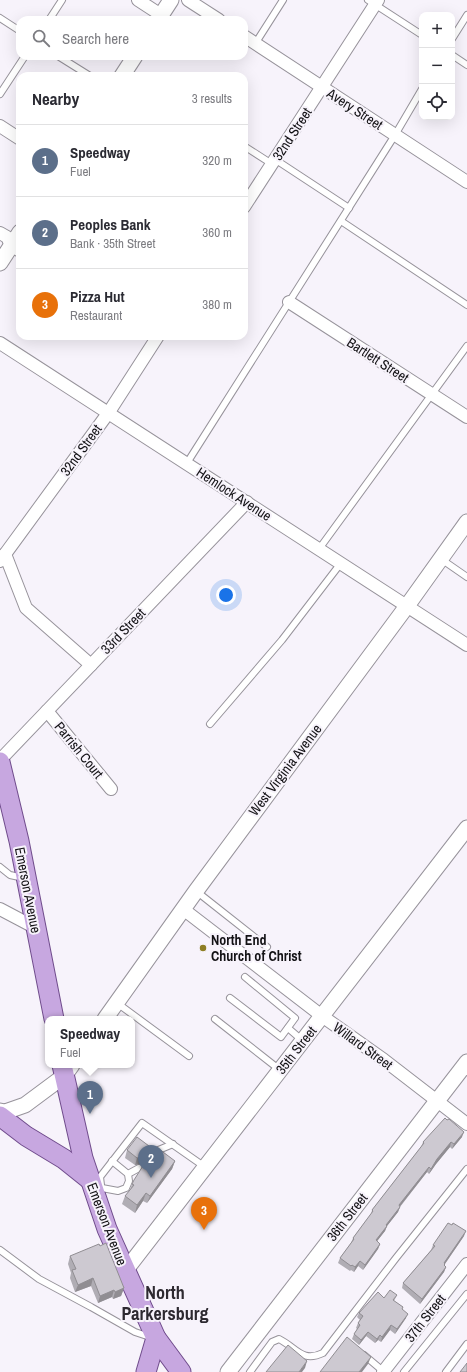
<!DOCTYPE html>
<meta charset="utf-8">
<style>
:root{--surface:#fff;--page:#f2f2f3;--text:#2b2b33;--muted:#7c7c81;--line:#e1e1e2;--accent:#0b8043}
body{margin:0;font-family:"Archivo Narrow",sans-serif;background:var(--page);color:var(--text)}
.controls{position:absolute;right:12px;top:12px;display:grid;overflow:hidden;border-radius:8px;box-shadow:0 4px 16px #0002}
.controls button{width:36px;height:36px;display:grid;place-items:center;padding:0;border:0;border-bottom:1px solid var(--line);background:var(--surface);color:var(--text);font:20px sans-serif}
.you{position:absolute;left:226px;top:595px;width:14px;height:14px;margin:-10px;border:3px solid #fff;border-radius:50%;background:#1a73e8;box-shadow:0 0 0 6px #1a73e833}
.badge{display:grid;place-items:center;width:26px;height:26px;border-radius:50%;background:var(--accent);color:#fff;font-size:13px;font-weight:700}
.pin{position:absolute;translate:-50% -33px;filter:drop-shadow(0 1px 2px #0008)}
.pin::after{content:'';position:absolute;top:21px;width:14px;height:12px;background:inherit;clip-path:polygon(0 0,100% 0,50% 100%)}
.popup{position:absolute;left:45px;top:1016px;width:90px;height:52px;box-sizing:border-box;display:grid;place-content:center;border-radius:8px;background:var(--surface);filter:drop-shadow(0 1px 3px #0005);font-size:13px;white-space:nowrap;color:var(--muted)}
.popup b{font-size:15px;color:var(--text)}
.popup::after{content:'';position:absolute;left:50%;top:100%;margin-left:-8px;border:8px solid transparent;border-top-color:var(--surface)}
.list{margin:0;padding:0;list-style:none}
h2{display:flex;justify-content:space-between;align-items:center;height:52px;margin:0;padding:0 16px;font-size:17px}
h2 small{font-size:13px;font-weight:400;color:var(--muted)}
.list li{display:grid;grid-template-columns:26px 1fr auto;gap:12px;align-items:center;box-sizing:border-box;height:72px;padding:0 16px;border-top:1px solid var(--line)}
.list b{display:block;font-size:15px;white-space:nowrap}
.list p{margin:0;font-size:13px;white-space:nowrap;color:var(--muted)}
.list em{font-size:13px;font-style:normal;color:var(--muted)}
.icon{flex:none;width:22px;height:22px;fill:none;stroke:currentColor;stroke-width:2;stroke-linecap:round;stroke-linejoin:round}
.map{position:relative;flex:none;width:467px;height:1372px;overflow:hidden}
.search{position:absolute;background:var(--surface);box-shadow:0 4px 16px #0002;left:16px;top:16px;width:232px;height:44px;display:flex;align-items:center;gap:10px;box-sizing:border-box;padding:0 14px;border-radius:12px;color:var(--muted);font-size:15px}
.panel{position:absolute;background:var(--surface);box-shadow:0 4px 16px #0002;left:16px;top:72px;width:232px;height:268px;border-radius:12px}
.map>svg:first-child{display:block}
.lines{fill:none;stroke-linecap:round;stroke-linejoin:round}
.service-casing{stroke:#97939b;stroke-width:8}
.minor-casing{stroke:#97939b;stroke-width:14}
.tertiary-casing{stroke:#97939b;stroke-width:17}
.primary-casing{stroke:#704c8c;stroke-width:21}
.service{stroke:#fff;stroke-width:6}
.minor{stroke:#fff;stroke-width:12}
.tertiary{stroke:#fff;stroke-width:15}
.primary{stroke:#c7a7e0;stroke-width:19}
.wall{fill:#b0adb4}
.shaded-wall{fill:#908d92}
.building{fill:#cdc9d1;stroke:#908d92}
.poi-dot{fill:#8e7e24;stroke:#f7f3fb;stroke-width:1.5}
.labels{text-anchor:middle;stroke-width:4;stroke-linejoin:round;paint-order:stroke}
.street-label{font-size:14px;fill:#131215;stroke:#f7f3fb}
.poi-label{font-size:14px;font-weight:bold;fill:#131215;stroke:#f7f3fb;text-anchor:start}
.district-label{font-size:18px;font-weight:bold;fill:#2d2930;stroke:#f7f3fb}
</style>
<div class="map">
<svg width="467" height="1372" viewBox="0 0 467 1372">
<rect width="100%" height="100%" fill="#f7f3fb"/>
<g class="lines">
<defs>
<g id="service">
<polyline points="368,0 422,35"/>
<polyline points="0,18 20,31"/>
<polyline points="49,20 62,0"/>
<polyline points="452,39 467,15"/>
<polyline points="255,44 283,0"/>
<polyline points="452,55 467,65"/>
<polyline points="58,56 90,76"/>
<polyline points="0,94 25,56"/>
<polyline points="244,146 272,164"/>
<polyline points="276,160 349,208"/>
<polyline points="341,221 467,305"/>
<polyline points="187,463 395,135 422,89"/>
<polyline points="319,549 467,346"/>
<polyline points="441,559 467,577"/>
<polyline points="210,724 282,640 341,563"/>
<polyline points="0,867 10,875 24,878"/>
<polyline points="196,891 267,947"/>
<polyline points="230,998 281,1037 295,1018 245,977"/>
<polyline points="117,1003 189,1056"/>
<polyline points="215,1019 280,1070"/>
<polyline points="288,1028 303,1041"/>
<polyline points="150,1156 156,1151 173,1144"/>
<polyline points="128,1174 139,1168"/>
<polyline points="101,1185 100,1177 142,1123 205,1167"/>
<polyline points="102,1188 118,1191 126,1188 129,1181 128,1174 112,1161"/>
<polyline points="0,1250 39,1279 91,1307 135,1332 150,1337"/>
<polyline points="364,1355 383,1371"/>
<path d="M250 1372 272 1342 279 1339C297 1348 302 1363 323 1353L396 1258 467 1169"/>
<polyline points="404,1372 467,1294"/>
<polyline points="446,1372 467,1344"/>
</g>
<g id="minor">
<polyline points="138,0 161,15"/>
<polyline points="188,0 219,20"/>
<polyline points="244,36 467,182"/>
<polyline points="0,126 20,139"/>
<polyline points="244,207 378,0"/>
<polyline points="0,233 7,237 11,245 20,251"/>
<polyline points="289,302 467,417"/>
<polyline points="0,343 467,645"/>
<polyline points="5,554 26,608 91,665"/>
<polyline points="0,561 109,412 158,336"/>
<polyline points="47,711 111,789"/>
<polyline points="0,760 247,502"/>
<polyline points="0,909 36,928"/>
<polyline points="183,909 322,1016 384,1060 467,1124"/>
<polyline points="383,1372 467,1264"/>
</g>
<g id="tertiary">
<polyline points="158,20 171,0"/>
<polyline points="122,76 135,56"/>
<polyline points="0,263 20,232"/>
<polyline points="105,1019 196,891 407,606 467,522"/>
<polyline points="0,1111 5,1112 25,1105 64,1076 72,1065"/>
<polyline points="125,1271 467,828"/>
<polyline points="228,1372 467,1062"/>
</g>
<g id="primary">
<polyline points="0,762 19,841 54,1019"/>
<polyline points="62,1065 83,1158 107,1229 156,1338 181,1372"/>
<polyline points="0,1116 26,1136 64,1159 89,1179"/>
<polyline points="146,1372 156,1338"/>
</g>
</defs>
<use href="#service" class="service-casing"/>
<use href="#minor" class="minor-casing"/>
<use href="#tertiary" class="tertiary-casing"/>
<use href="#primary" class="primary-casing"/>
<use href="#service" class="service"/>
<use href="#minor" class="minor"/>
<use href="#tertiary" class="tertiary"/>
<use href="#primary" class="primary"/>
</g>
<g class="wall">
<polygon points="462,1137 452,1149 450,1147 436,1164 429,1174 427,1172 400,1207 398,1212 387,1226 385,1231 377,1241 380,1244 378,1249 363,1270 358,1266 354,1272 351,1270 350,1271 338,1263 340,1258 351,1243 353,1238 371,1214 372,1210 421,1147 423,1142"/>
<polygon points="127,1150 148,1150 151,1153 175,1161 172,1169 147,1203 143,1201 135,1213 122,1204 125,1196 130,1190 132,1184 142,1167 141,1164 135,1165 125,1158"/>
<polygon points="464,1236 445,1264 444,1266 446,1267 444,1272 420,1304 402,1288 403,1283 431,1250 433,1245"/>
<polygon points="70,1256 124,1288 121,1296 113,1299 112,1297 98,1303 91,1286 75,1292 70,1278 71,1273 68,1264"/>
<polygon points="397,1295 394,1301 403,1307 402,1309 406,1318 395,1334 390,1330 381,1342 378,1340 375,1343 366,1336 359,1345 352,1339 354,1334 357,1329 356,1328 358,1323 360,1320 357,1317 359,1313 384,1298"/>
</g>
<g class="shaded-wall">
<polygon points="464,1132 462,1137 452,1149 454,1144"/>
<polygon points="451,1142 450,1147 436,1164 429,1174 431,1169 437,1159"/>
<polygon points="144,1157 141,1164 135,1165 137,1158"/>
<polygon points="175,1161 172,1169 147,1203 150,1196"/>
<polygon points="429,1167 427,1172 397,1210 399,1205"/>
<polygon points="146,1193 143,1201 135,1213 137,1205"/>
<polygon points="400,1207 398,1212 387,1226 385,1231 374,1245 376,1240 386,1225"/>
<polygon points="466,1231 464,1236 442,1268 444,1263"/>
<polygon points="380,1244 378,1249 363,1270 365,1265"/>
<polygon points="360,1261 358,1266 354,1272 355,1267"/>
<polygon points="446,1267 444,1272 420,1304 422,1299"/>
<polygon points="93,1278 91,1286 75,1292 78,1285"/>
<polygon points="124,1288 121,1296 113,1299 115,1292"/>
<polygon points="114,1290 112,1297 98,1303 100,1296"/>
<polygon points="408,1314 406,1318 395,1334 397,1329"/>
<polygon points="391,1325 390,1330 381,1342 382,1337"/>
<polygon points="368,1332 366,1336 359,1345 361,1340"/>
<polygon points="380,1335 378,1340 375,1343 377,1339"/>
<polygon points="371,1357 368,1364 362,1372 359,1372"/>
<polygon points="307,1361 305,1368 302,1372 299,1372"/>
</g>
<g class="building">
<polygon points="445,1118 447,1120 449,1119 464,1132 454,1144 451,1142 437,1159 431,1169 429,1167 399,1205 400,1207 386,1225 387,1226 376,1240 380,1244 365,1265 360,1261 355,1267 352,1265 351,1266 340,1258 354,1239 353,1238 373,1211 372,1210 424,1143 423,1142"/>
<polygon points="137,1137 149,1146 148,1150 151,1153 154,1153 159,1149 175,1161 150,1196 146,1193 137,1205 125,1196 134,1185 132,1184 134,1180 146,1161 144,1157 137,1158 127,1150"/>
<polygon points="448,1223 452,1225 453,1223 466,1231 444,1263 445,1264 444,1265 446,1267 422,1299 403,1283 435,1246 433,1245"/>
<polygon points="106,1243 124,1288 115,1292 114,1290 100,1296 93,1278 78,1285 72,1270 76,1269 70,1256 99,1244 100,1246"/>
<polygon points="390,1290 397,1295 393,1300 403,1307 402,1309 408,1314 397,1329 391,1325 382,1337 380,1335 377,1339 368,1332 361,1340 354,1334 360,1325 358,1323 363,1316 359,1313 378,1292 384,1298"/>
<polygon points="347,1337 371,1357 359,1372 320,1372"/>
<polygon points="288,1345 307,1361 299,1372 266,1372"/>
<polygon points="467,1363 467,1372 460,1372"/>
</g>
<circle class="poi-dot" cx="203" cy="948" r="4"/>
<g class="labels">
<g class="street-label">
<text transform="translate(355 109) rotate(33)" y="5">Avery Street</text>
<text transform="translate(292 134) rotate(-57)" y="5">32nd Street</text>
<text transform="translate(378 360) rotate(33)" y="5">Bartlett Street</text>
<text transform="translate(81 450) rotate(-54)" y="5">32nd Street</text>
<text transform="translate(234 494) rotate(33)" y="5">Hemlock Avenue</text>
<text transform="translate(123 631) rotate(-46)" y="5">33rd Street</text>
<text transform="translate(79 750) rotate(51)" y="5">Parrish Court</text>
<text transform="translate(285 770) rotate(-53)" y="5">West Virginia Avenue</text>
<text transform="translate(28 890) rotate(79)" y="5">Emerson Avenue</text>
<text transform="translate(363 1046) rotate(36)" y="5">Willard Street</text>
<text transform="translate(296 1050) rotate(-52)" y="5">35th Street</text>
<text transform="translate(347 1217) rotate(-52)" y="5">36th Street</text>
<text transform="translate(107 1224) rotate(69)" y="5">Emerson Avenue</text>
<text transform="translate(425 1318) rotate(-52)" y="5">37th Street</text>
</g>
<g class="poi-label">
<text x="211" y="945">North End<tspan x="211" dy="16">Church of Christ</tspan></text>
</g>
<g class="district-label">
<text x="165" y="1299">North<tspan x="165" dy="21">Parkersburg</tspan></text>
</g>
</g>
</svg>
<div class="controls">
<button>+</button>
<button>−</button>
<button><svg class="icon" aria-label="locate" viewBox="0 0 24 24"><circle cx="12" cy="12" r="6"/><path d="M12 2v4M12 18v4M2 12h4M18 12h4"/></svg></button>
</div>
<div class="you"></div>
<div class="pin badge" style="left:90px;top:1114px;background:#5c6f8a">1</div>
<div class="popup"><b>Speedway</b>Fuel</div>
<div class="pin badge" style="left:151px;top:1178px;background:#5c6f8a">2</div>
<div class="pin badge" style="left:204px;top:1230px;background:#e8710a">3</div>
<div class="search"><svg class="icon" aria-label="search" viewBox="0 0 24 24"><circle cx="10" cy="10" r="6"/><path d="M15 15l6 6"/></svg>Search here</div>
<section class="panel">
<h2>Nearby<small>3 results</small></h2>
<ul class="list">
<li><span class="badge" style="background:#5c6f8a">1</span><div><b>Speedway</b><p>Fuel</p></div><em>320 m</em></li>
<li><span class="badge" style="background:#5c6f8a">2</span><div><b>Peoples Bank</b><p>Bank · 35th Street</p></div><em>360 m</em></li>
<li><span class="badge" style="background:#e8710a">3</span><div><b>Pizza Hut</b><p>Restaurant</p></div><em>380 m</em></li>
</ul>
</section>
</div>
